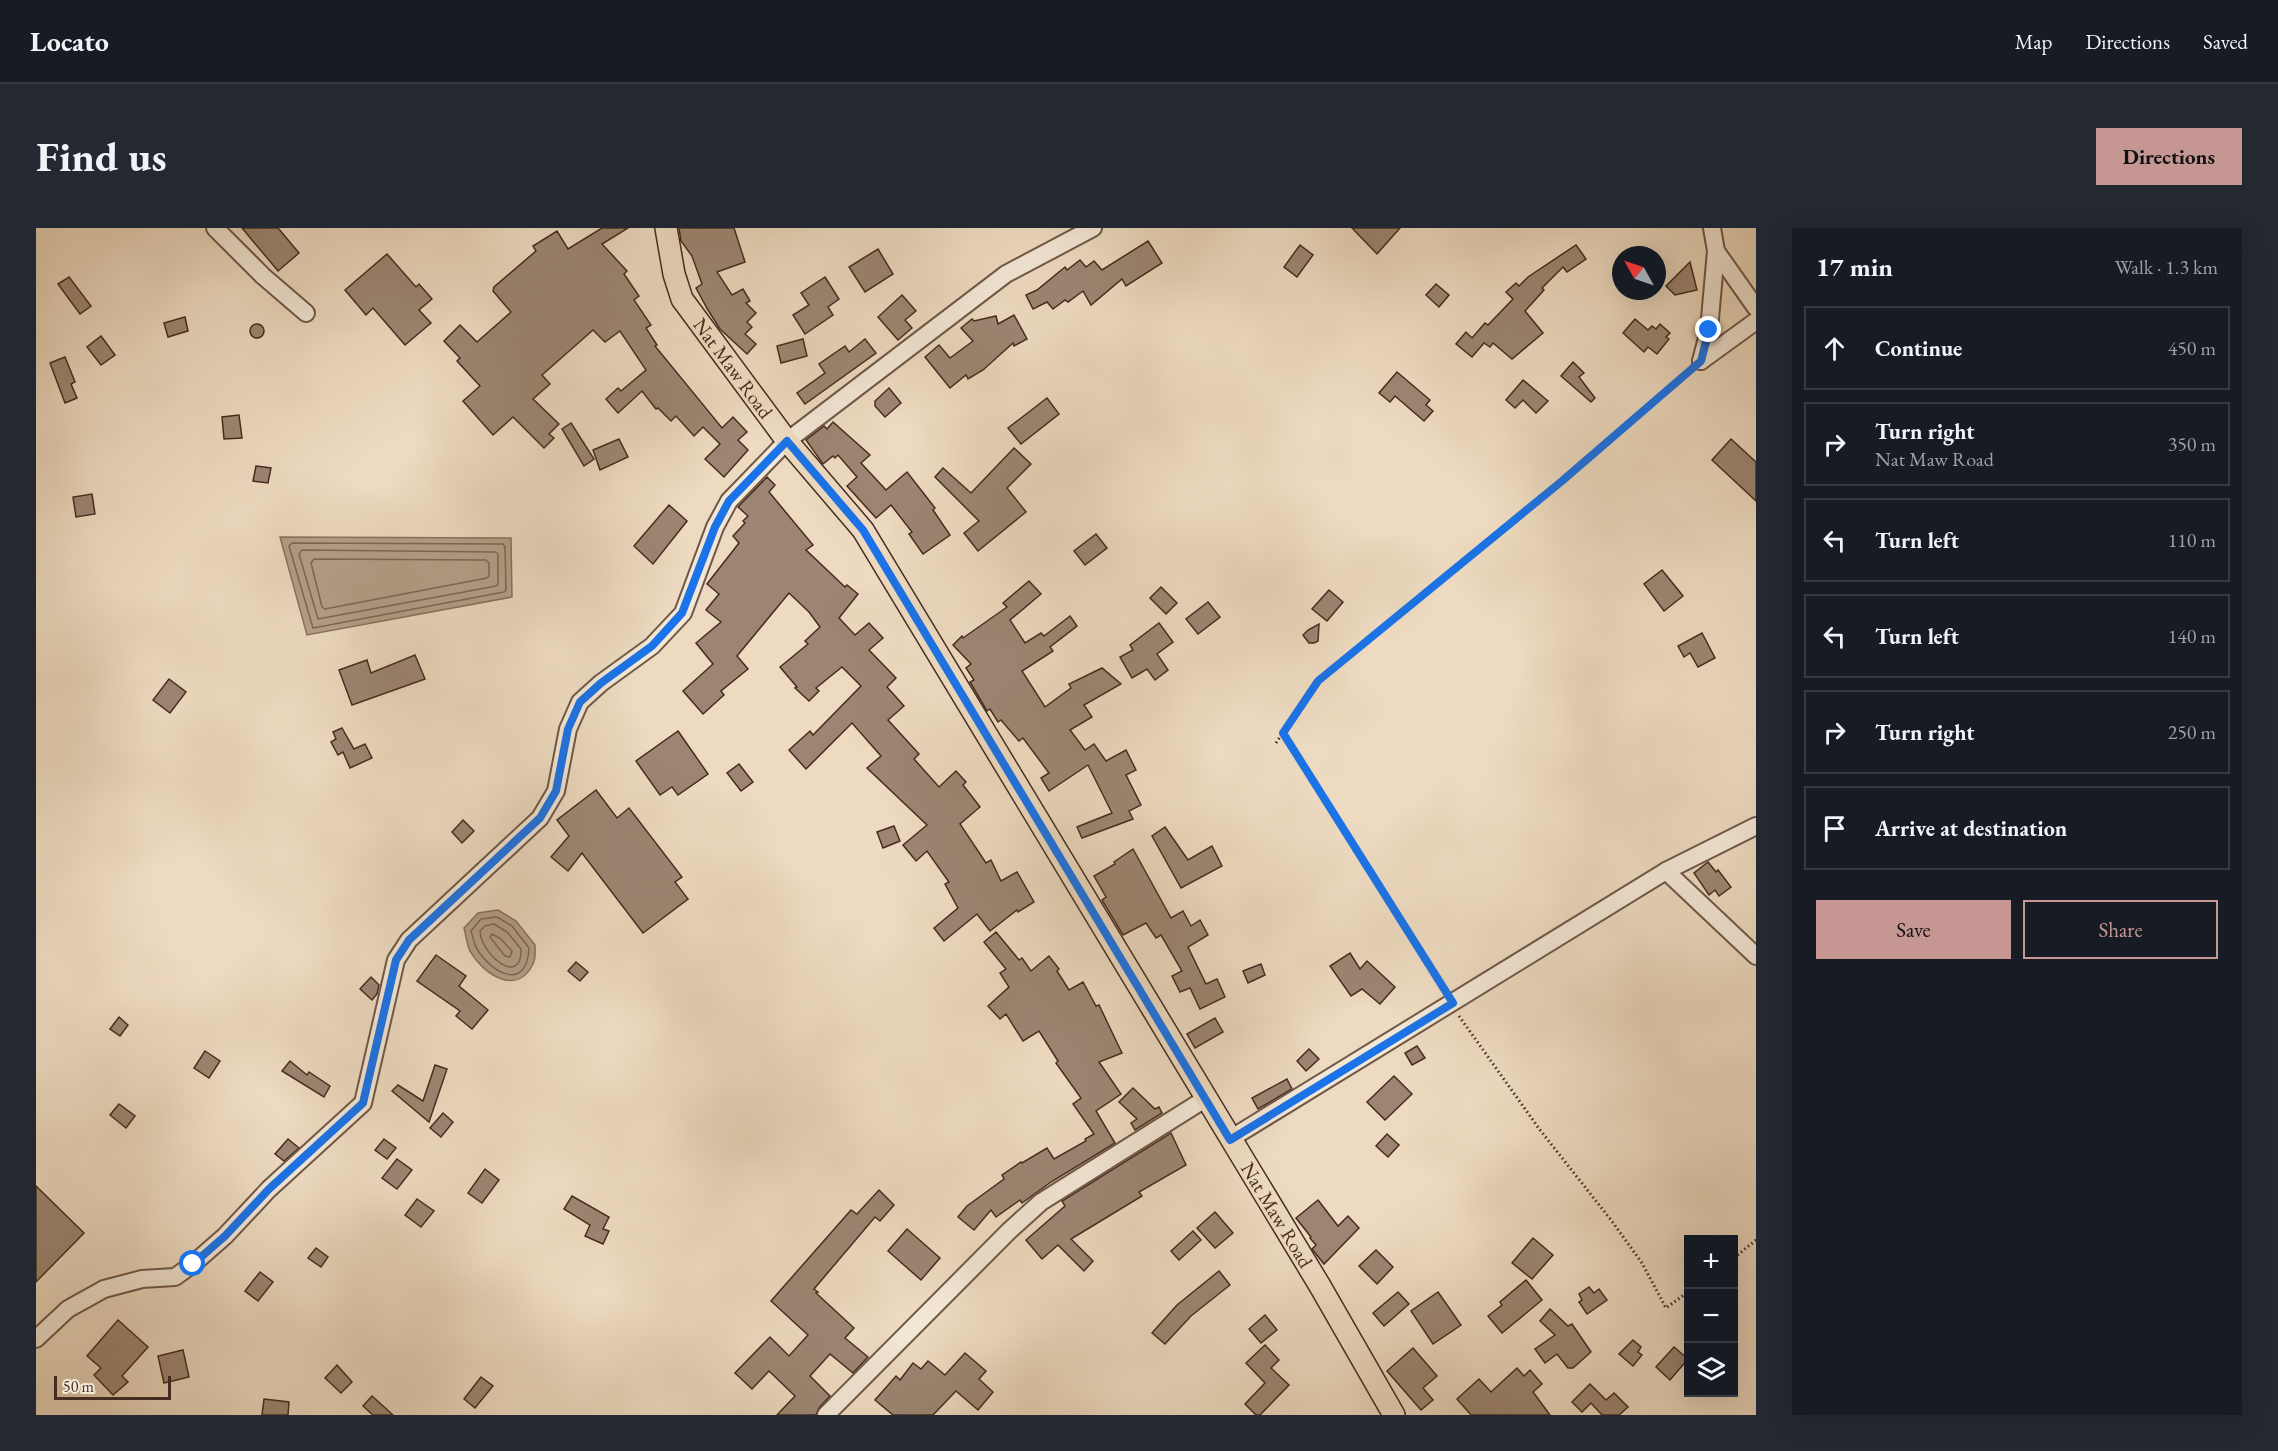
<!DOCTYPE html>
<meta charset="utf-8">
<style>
:root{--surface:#171b24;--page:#242831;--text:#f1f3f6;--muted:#9ea1a6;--line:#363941;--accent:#c59692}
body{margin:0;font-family:"EB Garamond",serif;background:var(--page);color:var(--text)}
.controls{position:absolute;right:18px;bottom:18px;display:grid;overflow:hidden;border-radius:0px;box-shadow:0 6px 24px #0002}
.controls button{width:54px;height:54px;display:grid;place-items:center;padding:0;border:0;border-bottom:2px solid var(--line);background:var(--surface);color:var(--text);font:30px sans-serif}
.compass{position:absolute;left:1576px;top:18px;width:54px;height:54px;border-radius:50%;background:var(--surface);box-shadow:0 6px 24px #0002;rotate:310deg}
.scale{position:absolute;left:18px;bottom:15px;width:117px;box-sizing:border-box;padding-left:6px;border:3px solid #452c1f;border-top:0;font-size:16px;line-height:21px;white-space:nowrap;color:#452c1f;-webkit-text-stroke:4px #f3e7d6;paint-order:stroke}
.stop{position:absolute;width:18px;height:18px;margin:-14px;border:4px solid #1a73e8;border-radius:50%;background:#fff}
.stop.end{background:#1a73e8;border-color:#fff;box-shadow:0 2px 6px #0008}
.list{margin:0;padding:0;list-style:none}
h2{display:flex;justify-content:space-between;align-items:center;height:78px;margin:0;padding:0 24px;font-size:26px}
h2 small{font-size:20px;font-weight:400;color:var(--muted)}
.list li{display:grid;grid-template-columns:39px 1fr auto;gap:18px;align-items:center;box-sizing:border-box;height:84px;margin:0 12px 12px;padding:0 12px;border:2px solid var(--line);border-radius:0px}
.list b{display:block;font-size:22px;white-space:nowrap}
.list p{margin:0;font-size:20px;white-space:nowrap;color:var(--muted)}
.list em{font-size:20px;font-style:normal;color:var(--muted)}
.actions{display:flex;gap:12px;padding:18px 24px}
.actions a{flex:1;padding:14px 0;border:2px solid var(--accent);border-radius:0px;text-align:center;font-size:21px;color:var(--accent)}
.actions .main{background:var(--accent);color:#111}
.icon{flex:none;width:33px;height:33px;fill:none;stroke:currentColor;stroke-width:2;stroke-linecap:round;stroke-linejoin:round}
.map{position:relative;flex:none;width:1720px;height:1187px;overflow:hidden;border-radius:0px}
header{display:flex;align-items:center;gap:36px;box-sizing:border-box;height:84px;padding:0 30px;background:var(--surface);border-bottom:2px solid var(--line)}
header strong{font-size:28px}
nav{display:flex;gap:33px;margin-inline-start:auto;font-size:21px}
.intro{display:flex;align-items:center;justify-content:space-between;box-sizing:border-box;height:144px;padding:0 36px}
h1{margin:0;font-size:42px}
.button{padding:15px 27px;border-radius:0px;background:var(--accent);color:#111;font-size:21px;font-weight:700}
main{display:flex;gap:36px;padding:0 36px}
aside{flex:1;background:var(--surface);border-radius:0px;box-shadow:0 6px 24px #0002}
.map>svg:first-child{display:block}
.water{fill:#b49f89;stroke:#88715f;stroke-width:1.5}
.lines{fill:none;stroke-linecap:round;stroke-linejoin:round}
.shore{stroke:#7c6654;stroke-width:1.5}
.building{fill:#9c8673;stroke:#452c1f;stroke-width:1.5}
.minor-casing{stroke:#6f5847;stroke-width:20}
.major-casing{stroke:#452c1f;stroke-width:24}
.path{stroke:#452c1f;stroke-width:3;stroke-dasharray:1.5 3;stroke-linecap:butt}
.minor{stroke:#f3e7d6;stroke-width:16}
.major{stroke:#eddac0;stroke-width:21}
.route{stroke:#1a73e8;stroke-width:8}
.labels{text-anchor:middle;stroke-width:5;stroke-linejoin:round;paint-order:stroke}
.street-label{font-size:20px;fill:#452c1f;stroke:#f3e7d6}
</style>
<header>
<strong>Locato</strong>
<nav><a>Map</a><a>Directions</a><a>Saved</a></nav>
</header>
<div class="intro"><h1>Find us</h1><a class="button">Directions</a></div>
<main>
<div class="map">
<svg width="1720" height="1187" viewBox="0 0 1720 1187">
<rect width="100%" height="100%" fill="#eddac0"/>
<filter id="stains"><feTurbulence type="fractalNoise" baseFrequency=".00333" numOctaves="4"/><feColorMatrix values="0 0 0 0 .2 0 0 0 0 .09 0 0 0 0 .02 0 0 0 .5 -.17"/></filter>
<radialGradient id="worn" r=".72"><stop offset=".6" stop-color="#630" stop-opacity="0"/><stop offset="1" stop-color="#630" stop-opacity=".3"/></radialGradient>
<g class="water">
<polygon points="244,309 475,310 476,369 271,407"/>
<path d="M462 682 480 693 499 717C499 723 500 731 497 736 481 769 447 746 434 723 431 717 430 707 428 700L442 685Z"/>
</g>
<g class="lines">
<g class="shore">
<polygon points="256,315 467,316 469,319 470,362 468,364 277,400 253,318"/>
<polygon points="266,322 459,324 462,326 462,356 460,358 282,391 263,326"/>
<polygon points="278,331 450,332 453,335 453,348 451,350 289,381 286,379 275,335"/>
<path d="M461 689 476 698 493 720C491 763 457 747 441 721 438 716 437 709 435 703L445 691Z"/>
<path d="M458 696 471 704 485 721C486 760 445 727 444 703L449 698Z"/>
<polygon points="456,706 465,711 476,723 474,729 469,728 454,709"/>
</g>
</g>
<g class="building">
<polygon points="206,0 242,0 263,25 242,43"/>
<polygon points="566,0 592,0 566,16 591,43 588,46 603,68 598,72 615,97 610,100 621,117 619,118 686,200 697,189 711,204 702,212 712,222 688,249 669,231 684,216 667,199 658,208 640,188 635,193 622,180 620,181 606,163 582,185 570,171 582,160 585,163 610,142 584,103 569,114 557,102 506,147 514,156 497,171 523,196 513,206 518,210 508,220 477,189 457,207 427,173 444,158 421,133 424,130 408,113 424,97 441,114 475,84 457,63 458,59 500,23 497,18 521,3 532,21"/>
<polygon points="643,0 698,0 709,34 681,44 696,67 707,61 714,73 710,75 720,85 711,94 716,99 709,106 720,116 711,126 684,101 672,82 660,60 666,56 656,28 645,13"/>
<polygon points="1316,0 1364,0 1341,26"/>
<polygon points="1112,13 1126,35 1090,58 1086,51 1055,77 1047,63 1032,74 1029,72 1017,81 1011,74 997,81 990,67 1001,62 1029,39 1031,42 1044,32 1050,39 1058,33 1066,42"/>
<polygon points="1264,17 1277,27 1261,49 1248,39"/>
<polygon points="1540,17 1550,31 1531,44 1527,39 1506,60 1508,62 1489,83 1507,105 1476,131 1457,115 1454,119 1448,115 1436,129 1420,116 1430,104 1436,110 1449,95 1452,97 1477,71 1470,64 1480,55 1483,58 1492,49"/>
<polygon points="842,21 857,46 829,64 813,39"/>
<polygon points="351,26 380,59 383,56 396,71 383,82 395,95 369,117 337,80 330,87 309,62"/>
<polygon points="1654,34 1661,62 1639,67 1630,58"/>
<polygon points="33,49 55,78 44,86 22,56"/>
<polygon points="789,49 803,71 792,79 797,87 769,106 757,87 773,77 765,65"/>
<polygon points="1400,56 1413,67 1403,79 1390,67"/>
<polygon points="866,67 880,83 869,92 876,100 862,112 842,89"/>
<polygon points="978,87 991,111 978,118 977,115 947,142 932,151 930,147 914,160 889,129 903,117 914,130 937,113 925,100 936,91 938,93 960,88 962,96"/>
<polygon points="149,89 152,103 132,109 128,95"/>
<polygon points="1599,91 1612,102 1616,98 1620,101 1624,96 1634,105 1630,109 1633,111 1621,126 1612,119 1608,124 1587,105"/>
<circle cx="221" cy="103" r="7"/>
<polygon points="65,108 79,127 65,137 51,119"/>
<polygon points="767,111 771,128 745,135 741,118"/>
<polygon points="829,111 840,125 769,176 761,165 789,145 783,136 809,118 813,124"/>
<polygon points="29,129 39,154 35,156 41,170 29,175 14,135"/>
<polygon points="1537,134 1548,145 1543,149 1559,170 1555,174 1525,148"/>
<polygon points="1361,144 1394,172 1390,177 1397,183 1388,193 1359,168 1354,174 1343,165"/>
<polygon points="1487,152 1512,173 1500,185 1487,172 1479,180 1470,172"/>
<polygon points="853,160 865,175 849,189 839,178 839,173"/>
<polygon points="1011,170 1023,186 985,216 972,200"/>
<polygon points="203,187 206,210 188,211 186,189"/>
<polygon points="797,194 834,227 825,235 850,262 871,244 899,280 897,282 914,307 887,326 873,306 876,304 855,277 840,290 811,258 821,249 802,227 799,230 797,228 787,236 770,212 788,198 791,201"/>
<polygon points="535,195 558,231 548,238 526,201"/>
<polygon points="583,211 592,229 564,242 557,222"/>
<polygon points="1695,211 1720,234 1720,273 1676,232"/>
<polygon points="978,220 995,236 971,260 990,284 942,323 928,305 943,293 899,249 907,240 935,265"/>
<polygon points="220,238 235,240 232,255 217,253"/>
<polygon points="731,249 739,257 733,264 777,317 770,322 809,359 811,357 822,366 803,390 819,407 833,395 847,410 833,422 860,450 851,459 868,478 852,492 883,526 878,531 903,559 920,543 930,554 927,557 944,579 924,596 950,635 955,632 965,653 981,644 998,674 982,684 981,682 954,703 941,686 908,713 898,700 922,680 909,656 913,654 891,623 880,633 867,617 891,597 831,540 845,528 816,495 770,541 753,522 774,503 777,507 825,458 806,439 780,460 783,463 773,473 759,460 761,459 744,439 772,416 769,413 784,399 773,384 753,365 701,428 712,441 685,463 688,467 667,486 647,463 677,436 660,415 685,394 670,382 683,366 671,356 703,315 697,308 709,295 707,293 712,288 702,279"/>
<polygon points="56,266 59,286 40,289 37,269"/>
<polygon points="633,277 651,293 617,336 598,318"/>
<polygon points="1060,306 1071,320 1049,337 1038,323"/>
<polygon points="1626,342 1647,368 1628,383 1608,356"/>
<polygon points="993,353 1005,366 974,392 989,415 1005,405 1008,408 1034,388 1041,398 1014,419 1017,423 986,443 1009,479 1035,460 1033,456 1066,440 1085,456 1048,477 1056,489 1034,502 1049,522 1058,516 1070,533 1090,522 1100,542 1090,547 1105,577 1093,583 1097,591 1046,610 1041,599 1076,585 1052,537 1013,563 1005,550 1013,545 987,510 983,513 965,492 962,494 954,481 951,483 934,454 938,452 930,440 935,436 917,417 926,408 927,410 971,379 967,375"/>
<polygon points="1125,359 1141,375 1130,386 1114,370"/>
<polygon points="1293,362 1307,374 1291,393 1276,381"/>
<polygon points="1172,374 1184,389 1162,406 1150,391"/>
<polygon points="1123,395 1137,414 1121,426 1132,442 1119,452 1111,441 1096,450 1084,429 1097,422 1094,417"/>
<polygon points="1283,396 1282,413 1278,415 1273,415 1267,407 1272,402"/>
<polygon points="1666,405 1679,430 1662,439 1654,425 1648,429 1642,418"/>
<polygon points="379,427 389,451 316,477 303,442 331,432 335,445"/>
<polygon points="133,451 150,464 134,485 117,472"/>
<polygon points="306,500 318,521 329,516 336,530 314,540 307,524 302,527 295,514 300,511 297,504"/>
<polygon points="642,503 672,546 642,567 636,559 624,567 600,533"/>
<polygon points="703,536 717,554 705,563 691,545"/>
<polygon points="560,562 581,590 593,580 646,649 639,654 652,671 607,705 546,625 532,643 515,629 533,608 521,592"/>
<polygon points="427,592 438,603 426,615 416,604"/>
<polygon points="858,598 864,613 847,620 841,604"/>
<polygon points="1129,599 1152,632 1176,618 1186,638 1145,660 1116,608"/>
<polygon points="1097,621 1135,690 1147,683 1155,698 1164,692 1172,707 1152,719 1170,756 1181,751 1189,769 1164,781 1154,760 1144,764 1136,748 1146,743 1125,707 1120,710 1110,695 1087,707 1066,672 1070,669 1058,648 1079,636 1078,634"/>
<polygon points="1672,634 1680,644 1682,642 1695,659 1683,668 1679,662 1673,667 1658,645"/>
<polygon points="960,704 983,732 986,730 995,743 1013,728 1023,741 1021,743 1033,762 1047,754 1060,778 1063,777 1086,825 1063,834 1085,866 1060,883 1079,915 1015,954 986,975 984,972 960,989 955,982 938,1002 922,989 931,978 968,951 966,947 985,934 986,935 1011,920 1018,931 1050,913 1049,911 1058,906 1037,876 1045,870 1020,835 1022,833 1003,803 987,813 970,786 964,791 952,778 973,759 964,745 970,741 948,714"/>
<polygon points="1314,725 1324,741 1331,733 1359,759 1344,776 1326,761 1315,768 1294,738"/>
<polygon points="400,727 430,748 423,758 452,782 436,801 420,788 424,783 381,753"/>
<polygon points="540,734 552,744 544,753 532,743"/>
<polygon points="1225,736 1229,747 1212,755 1207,743"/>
<polygon points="335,749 343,757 341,766 336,772 324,761"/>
<polygon points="83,789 92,797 84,808 74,801"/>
<polygon points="1179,790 1187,804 1159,820 1151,806"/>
<polygon points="1381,818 1389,830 1376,837 1369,825"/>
<polygon points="1273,821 1283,831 1270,843 1261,833"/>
<polygon points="169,823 184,833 173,850 158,840"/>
<polygon points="254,833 271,847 273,844 294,858 288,869 246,843"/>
<polygon points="399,837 411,841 393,894 356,863 362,857 387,873"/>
<polygon points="1358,848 1376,866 1349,892 1331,874"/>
<polygon points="1251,851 1256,861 1222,881 1216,870"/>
<polygon points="1097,860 1119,881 1123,879 1126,885 1099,902 1095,895 1101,891 1083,874"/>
<polygon points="83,876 99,888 90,900 74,887"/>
<polygon points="407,885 417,894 405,909 394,900"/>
<polygon points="1135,905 1150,937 1103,964 1106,968 1035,1011 1057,1033 1048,1043 1022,1017 1006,1031 990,1012 1029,978 1026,973"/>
<polygon points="1351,906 1363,917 1352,929 1340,918"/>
<polygon points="252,911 263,920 248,933 239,926"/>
<polygon points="348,911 360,920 351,931 339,922"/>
<polygon points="361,931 376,942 361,961 346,950"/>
<polygon points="449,941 463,952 446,975 432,965"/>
<polygon points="0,958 48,1005 0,1054"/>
<polygon points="843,962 858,977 844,993 839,989 778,1061 782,1064 780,1065 818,1100 809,1110 832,1129 817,1145 794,1126 774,1148 794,1168 783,1180 780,1187 741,1187 759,1168 733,1143 716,1161 699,1145 734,1109 753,1128 772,1107 735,1073 815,982 821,986"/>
<polygon points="536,968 573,989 567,1001 573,1003 567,1016 549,1008 554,997 528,981"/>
<polygon points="381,971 398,983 385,999 369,987"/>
<polygon points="1282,972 1302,998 1312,988 1323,1000 1288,1036 1276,1021 1280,1017 1274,1010 1275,1009 1260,990"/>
<polygon points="1179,984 1197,1005 1179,1020 1161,1000"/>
<polygon points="871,1001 904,1030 885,1052 852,1023"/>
<polygon points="1157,1003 1165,1012 1143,1032 1135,1023"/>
<polygon points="1497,1010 1517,1027 1496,1051 1476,1035"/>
<polygon points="280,1020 292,1029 285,1039 272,1030"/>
<polygon points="1340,1022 1357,1039 1341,1056 1323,1038"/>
<polygon points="1183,1043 1194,1057 1155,1088 1129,1116 1116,1105 1141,1077"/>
<polygon points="224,1044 237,1054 222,1073 209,1063"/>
<polygon points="1490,1052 1506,1072 1466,1105 1452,1088 1466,1077 1464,1074"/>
<polygon points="1553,1059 1558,1065 1563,1061 1571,1072 1551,1086 1543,1074 1546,1072 1543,1066"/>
<polygon points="1362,1064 1373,1076 1348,1098 1337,1085"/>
<polygon points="1402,1064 1425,1097 1397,1116 1375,1083"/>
<polygon points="1514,1081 1532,1098 1536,1096 1555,1124 1537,1140 1532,1140 1521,1126 1509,1135 1499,1121 1519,1107 1504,1093"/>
<polygon points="1229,1087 1241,1102 1225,1115 1213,1101"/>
<polygon points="82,1092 112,1119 86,1148 92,1154 77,1167 58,1147 65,1140 51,1128"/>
<polygon points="1597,1112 1605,1119 1602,1124 1606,1127 1597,1138 1583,1126"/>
<polygon points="1229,1117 1243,1132 1235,1140 1253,1157 1224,1187 1220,1187 1209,1176 1229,1155 1210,1135"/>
<polygon points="1638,1119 1652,1131 1634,1152 1620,1139"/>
<polygon points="1377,1120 1401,1148 1387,1160 1397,1172 1385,1182 1351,1143"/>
<polygon points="147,1122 153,1149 128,1155 122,1128"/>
<polygon points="929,1125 950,1143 943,1151 957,1164 942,1182 920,1163 897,1187 857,1187 839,1172 860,1148 864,1152 877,1135 885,1141 892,1133 909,1147"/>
<polygon points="301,1137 316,1154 305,1165 289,1150"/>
<polygon points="1481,1140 1488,1148 1494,1142 1506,1156 1497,1164 1514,1187 1435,1187 1421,1171 1443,1151 1455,1164"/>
<polygon points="445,1149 457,1158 439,1180 428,1171"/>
<polygon points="1554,1156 1570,1172 1578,1165 1592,1179 1583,1187 1566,1187 1555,1175 1546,1184 1536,1174"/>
<polygon points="336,1168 357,1187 337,1187 327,1178"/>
<polygon points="228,1171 253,1174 252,1187 226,1187"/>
</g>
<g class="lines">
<defs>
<g id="minor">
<polyline points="179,0 227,48 270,85"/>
<polyline points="1676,0 1680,23 1720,80"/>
<polyline points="1665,133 1673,102 1680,23"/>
<polyline points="1665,133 1720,93"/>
<polyline points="1630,643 1720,728"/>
<polyline points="1194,911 1630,643 1720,598"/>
<polyline points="0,1111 32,1081 68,1061 106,1051 139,1049 157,1036 189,1008 233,961 327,875 360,732 373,712 504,590 520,563 532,501 544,474 565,455 616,418 647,385 679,299 693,273 751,213 970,46 1057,0"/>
<polyline points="790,1187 973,1003 1005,974 1169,871"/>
</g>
<g id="major">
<path id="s1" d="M630 0 638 46 646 71 751 213 827 302 1284 1058 1358 1187"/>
</g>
</defs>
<use href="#minor" class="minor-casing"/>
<use href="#major" class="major-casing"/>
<g class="path">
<polyline points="1247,505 1409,761"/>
<polyline points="1240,515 1282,453 1526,253 1655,142"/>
<polyline points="1423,788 1504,902 1575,992 1606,1035 1630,1080 1652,1064"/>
<polyline points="1698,1030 1720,1012"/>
</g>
<use href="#minor" class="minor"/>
<use href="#major" class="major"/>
</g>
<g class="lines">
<polyline class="route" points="157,1036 189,1008 233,961 327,875 360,732 373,712 504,590 520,563 532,501 544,474 565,455 616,418 646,385 679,299 693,273 751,213 827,302 1194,912 1417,775 1247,505 1282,453 1526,253 1665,133 1673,102"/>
</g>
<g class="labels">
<g class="street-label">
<text dy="7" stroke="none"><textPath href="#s1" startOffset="159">Nat Maw Road</textPath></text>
<text dy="7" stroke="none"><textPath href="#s1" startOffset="1167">Nat Maw Road</textPath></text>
</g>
</g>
<rect width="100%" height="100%" filter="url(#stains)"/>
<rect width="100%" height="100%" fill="url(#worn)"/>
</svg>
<div class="controls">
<button>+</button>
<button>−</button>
<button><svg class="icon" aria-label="layers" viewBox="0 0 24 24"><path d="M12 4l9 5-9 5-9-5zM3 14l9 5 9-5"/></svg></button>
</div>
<svg class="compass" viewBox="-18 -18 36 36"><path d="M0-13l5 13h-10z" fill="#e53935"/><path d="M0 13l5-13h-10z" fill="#9ea1a6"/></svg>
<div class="scale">50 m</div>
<div class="stop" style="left:157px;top:1036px"></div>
<div class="stop end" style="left:1673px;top:102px"></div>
</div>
<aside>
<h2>17 min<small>Walk · 1.3 km</small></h2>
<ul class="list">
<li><svg class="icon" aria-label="ahead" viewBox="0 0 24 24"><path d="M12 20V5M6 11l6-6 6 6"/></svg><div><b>Continue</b></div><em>450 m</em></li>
<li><svg class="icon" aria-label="right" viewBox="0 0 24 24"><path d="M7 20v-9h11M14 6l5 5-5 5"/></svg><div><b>Turn right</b><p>Nat Maw Road</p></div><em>350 m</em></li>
<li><svg class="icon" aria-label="left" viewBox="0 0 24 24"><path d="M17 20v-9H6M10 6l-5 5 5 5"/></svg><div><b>Turn left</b></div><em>110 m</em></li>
<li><svg class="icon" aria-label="left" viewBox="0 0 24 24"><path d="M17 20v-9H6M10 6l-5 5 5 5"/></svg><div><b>Turn left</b></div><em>140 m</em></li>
<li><svg class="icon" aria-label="right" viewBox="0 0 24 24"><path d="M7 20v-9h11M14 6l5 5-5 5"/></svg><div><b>Turn right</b></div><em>250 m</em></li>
<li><svg class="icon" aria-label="arrive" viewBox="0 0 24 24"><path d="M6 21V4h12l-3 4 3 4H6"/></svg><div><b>Arrive at destination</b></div></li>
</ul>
<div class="actions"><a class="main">Save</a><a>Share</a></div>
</aside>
</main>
